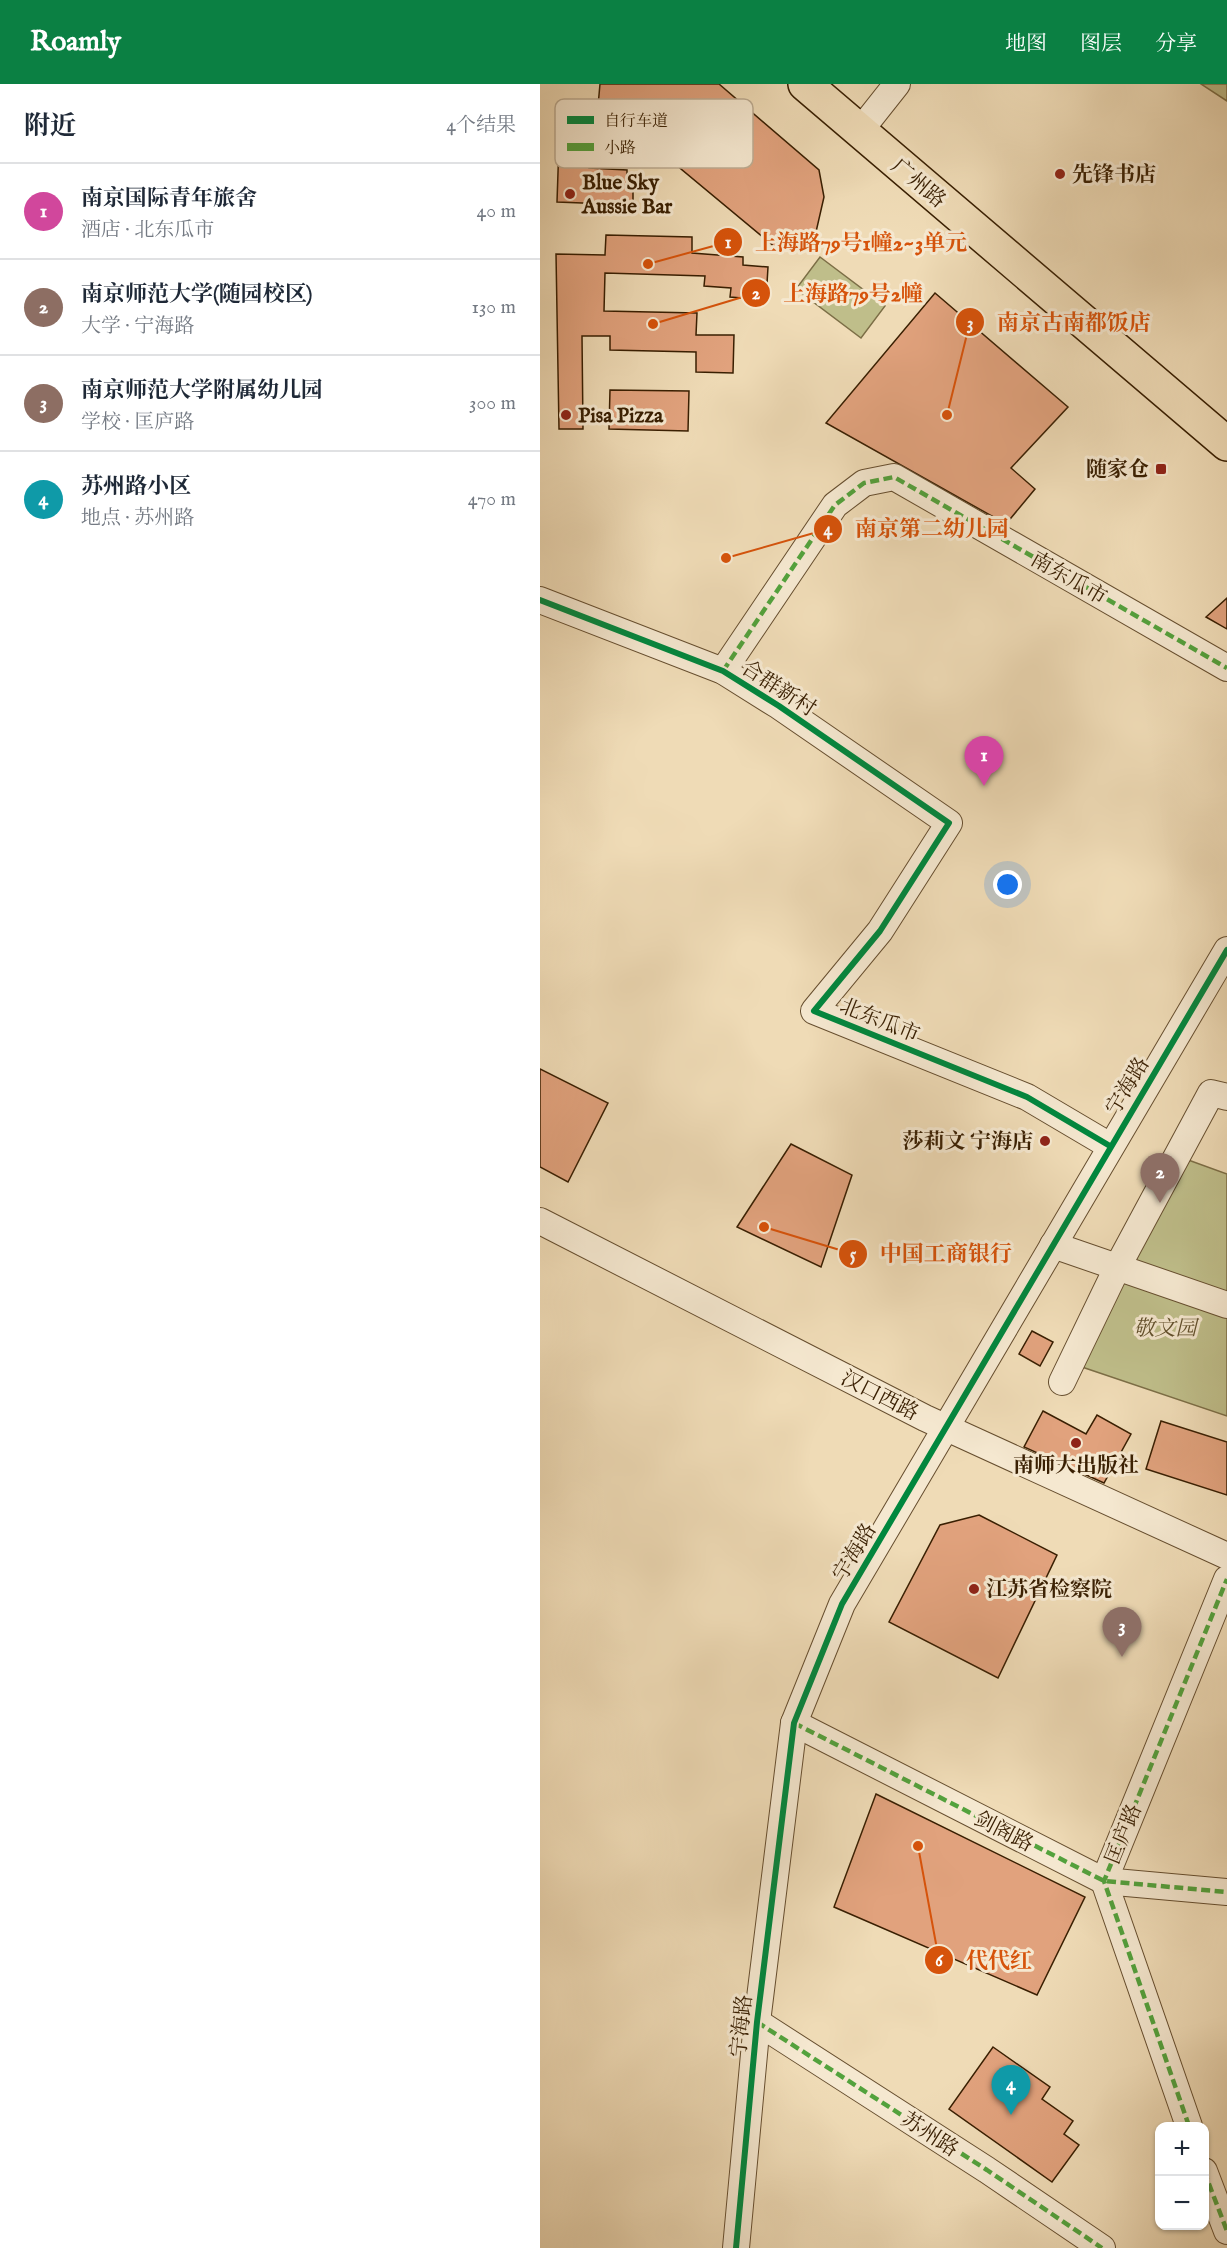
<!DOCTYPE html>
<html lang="zh">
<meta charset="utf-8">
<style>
:root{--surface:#fff;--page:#f6f6f7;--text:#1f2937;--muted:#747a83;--line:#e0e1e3;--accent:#0b8043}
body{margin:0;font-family:"IM FELL English","Noto Serif SC",serif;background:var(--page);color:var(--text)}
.controls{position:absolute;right:18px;bottom:18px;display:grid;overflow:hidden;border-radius:12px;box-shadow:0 2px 4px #0004}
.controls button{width:54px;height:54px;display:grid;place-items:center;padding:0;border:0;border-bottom:2px solid var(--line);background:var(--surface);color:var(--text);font:30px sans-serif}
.you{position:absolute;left:468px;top:801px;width:21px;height:21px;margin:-15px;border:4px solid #fff;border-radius:50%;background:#1a73e8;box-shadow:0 0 0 9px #1a73e833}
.badge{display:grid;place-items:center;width:39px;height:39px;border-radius:50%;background:var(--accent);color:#fff;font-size:20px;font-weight:700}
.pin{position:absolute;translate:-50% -50px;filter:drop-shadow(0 2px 3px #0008)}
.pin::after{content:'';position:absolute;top:32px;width:21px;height:18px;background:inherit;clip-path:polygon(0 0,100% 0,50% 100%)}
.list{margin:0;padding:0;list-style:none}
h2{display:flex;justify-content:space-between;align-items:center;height:78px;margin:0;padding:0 24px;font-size:26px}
h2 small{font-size:20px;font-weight:400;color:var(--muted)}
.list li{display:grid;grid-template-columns:39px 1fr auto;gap:18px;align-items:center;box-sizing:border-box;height:96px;padding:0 24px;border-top:2px solid var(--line)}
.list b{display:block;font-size:22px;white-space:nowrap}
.list p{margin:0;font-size:20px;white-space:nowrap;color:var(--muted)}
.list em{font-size:20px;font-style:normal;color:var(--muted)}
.map{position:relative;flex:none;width:687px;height:2164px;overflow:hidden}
header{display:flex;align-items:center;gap:36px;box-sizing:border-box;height:84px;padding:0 30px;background:var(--accent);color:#fff}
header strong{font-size:28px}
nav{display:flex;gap:33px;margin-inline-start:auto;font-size:21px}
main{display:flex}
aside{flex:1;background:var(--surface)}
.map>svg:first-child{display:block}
.green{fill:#bfbe8a;stroke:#7c6e46;stroke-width:1.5}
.building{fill:#e1a27d;stroke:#391f02;stroke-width:1.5}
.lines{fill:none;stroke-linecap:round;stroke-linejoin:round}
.minor-casing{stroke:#664e2f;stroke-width:28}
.major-casing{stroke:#391f02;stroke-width:36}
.minor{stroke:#f5e8d0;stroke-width:26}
.major{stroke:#efdbb6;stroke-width:33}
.quiet{stroke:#53a23d;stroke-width:4.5;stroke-dasharray:9 4.5;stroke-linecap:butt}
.cycleway-casing{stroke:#f5e8d0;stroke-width:10}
.cycleway{stroke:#00873e;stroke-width:6}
.poi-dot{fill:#8f2418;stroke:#f5e8d0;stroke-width:2}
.labels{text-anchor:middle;stroke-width:6;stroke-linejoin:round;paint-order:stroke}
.poi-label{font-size:21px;font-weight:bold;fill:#391f02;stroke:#f5e8d0;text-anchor:start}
.street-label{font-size:21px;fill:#391f02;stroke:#f5e8d0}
.park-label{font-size:21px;font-style:italic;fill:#614f2b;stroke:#f5e8d0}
.key{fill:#f5e8d0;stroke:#bdac92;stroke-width:1.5}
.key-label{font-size:16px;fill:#391f02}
.leader{fill:none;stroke:#d6530b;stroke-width:2}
.callout-dot{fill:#d6530b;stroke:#f5e8d0;stroke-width:2}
.mark-label{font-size:18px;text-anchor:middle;font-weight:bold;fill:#fff}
.callout-label{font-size:22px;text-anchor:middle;font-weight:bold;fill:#d6530b;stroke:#f5e8d0;stroke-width:6;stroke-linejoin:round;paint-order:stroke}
</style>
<header>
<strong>Roamly</strong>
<nav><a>地图</a><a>图层</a><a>分享</a></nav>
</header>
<main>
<aside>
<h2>附近<small>4个结果</small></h2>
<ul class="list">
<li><span class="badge" style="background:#d1479c">1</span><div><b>南京国际青年旅舍</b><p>酒店 · 北东瓜市</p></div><em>40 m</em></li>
<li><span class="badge" style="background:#8d6e63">2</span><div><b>南京师范大学(随园校区)</b><p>大学 · 宁海路</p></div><em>130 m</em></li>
<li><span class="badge" style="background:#8d6e63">3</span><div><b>南京师范大学附属幼儿园</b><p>学校 · 匡庐路</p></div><em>300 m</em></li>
<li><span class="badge" style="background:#0f9aa8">4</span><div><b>苏州路小区</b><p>地点 · 苏州路</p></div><em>470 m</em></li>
</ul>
</aside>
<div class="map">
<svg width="687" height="2164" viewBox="0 0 687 2164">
<rect width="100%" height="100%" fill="#efdbb6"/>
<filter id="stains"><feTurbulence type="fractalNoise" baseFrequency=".00333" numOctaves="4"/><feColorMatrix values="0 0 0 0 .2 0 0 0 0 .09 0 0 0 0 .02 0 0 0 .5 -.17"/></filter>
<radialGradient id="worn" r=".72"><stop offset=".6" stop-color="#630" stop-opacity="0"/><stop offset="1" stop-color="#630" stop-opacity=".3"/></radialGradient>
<g class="green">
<polygon points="661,0 687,0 687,17"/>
<polygon points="280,173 345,222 321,254 256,205"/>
<polygon points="640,1073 687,1090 687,1332 536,1281"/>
</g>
<g class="building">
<polygon points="60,0 179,0 279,86 284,113 276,148 236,164 100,51 76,45 58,22"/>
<polygon points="20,30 51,31 49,84 87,86 87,95 93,95 93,121 17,118"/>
<polygon points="66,151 152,153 152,169 203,173 203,181 228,183 226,216 190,213 191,204 164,202 165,192 65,189 64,227 157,229 156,251 194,251 193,289 156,288 156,268 70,266 70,252 42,252 43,345 19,345 16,170 65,171"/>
<polygon points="395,209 528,323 471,384 495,405 466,440 286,339"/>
<polygon points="70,306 149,307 148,347 69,345"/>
<polygon points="687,514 687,545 666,533"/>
<polygon points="0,985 68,1019 28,1098 0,1083"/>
<polygon points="251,1060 312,1091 281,1183 197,1143"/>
<polygon points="492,1247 513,1258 500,1282 479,1270"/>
<polygon points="503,1327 546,1350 557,1331 591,1350 564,1399 484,1363"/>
<polygon points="621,1337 687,1358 687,1411 606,1385"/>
<polygon points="439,1431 517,1471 458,1594 349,1538 400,1441"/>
<polygon points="336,1710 545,1813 497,1911 294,1823"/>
<polygon points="453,1963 510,2003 502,2015 533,2037 524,2050 539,2061 512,2098 409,2025"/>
</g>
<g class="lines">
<defs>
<g id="minor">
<polyline points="319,48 357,0"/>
<polyline points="0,516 183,587 239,622 409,739 340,847 274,927 487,1013 570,1062"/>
<polyline points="183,587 295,421 324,399 354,393 687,584"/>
<polyline points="0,1137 385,1334 687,1472"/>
<polyline points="513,1161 687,1221"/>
<polyline points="522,1298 578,1182 671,1009 687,1013"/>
<polyline points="254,1639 564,1797 687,1808"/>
<polyline points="217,1938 447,2086 562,2164"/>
<polyline points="649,2042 564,1797 687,1495"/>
<polyline points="664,2087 687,2147"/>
<polyline points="196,2164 217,1938 254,1639 302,1520 687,866"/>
</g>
<polyline id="major" points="265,0 687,360"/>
</defs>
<use href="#minor" class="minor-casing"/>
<use href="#major" class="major-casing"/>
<use href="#minor" class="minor"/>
<use href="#major" class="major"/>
<g class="quiet">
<polyline points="183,587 295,421 324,399 354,393 687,584"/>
<polyline points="254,1639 564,1797 687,1808"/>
<polyline points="217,1938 447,2086 562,2164"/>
<polyline points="649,2042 564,1797 687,1495"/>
<polyline points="664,2087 687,2147"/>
</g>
<defs>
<g id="cycleway">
<polyline points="0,516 183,587 239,622 409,739 340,847 274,927 487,1013 570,1062"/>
<polyline points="196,2164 217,1938 254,1639 302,1520 687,866"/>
</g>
</defs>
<use href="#cycleway" class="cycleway-casing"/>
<use href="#cycleway" class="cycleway"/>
</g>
<g class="poi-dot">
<circle cx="520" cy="90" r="6"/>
<circle cx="30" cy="110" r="6"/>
<circle cx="26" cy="331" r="6"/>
<rect x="615" y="379" width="12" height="12" rx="3"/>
<circle cx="505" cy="1057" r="6"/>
<circle cx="536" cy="1359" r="6"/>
<circle cx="434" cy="1505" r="6"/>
</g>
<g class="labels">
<g class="poi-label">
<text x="532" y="97">先锋书店</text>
<text x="42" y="105">Blue Sky<tspan x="42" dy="24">Aussie Bar</tspan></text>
<text x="38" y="338">Pisa Pizza</text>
<text x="609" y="392" text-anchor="end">随家仓</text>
<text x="493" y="1064" text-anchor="end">莎莉文 宁海店</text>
<text x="536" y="1388" text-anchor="middle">南师大出版社</text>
<text x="446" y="1512">江苏省检察院</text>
</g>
<g class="street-label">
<text transform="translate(379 99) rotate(40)" y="7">广州路</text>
<text transform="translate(529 494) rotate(30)" y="7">南东瓜市</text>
<text transform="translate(239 604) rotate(33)" y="7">合群新村</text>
<text transform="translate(340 936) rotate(22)" y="7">北东瓜市</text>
<text transform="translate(587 1002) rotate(-59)" y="7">宁海路</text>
<text transform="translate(340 1311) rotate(27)" y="7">汉口西路</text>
<text transform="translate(314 1468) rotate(-59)" y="7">宁海路</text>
<text transform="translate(464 1747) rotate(27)" y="7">剑阁路</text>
<text transform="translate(583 1750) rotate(-68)" y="7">匡庐路</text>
<text transform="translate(201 1942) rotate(-84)" y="7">宁海路</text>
<text transform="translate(390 2050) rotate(33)" y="7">苏州路</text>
</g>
<g class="park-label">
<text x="625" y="1251">敬文园</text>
</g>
</g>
<rect x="15" y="15" width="198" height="69" rx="9" class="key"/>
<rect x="27" y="32" width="27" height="8" fill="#00873e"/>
<rect x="27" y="59" width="27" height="8" fill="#53a23d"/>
<g class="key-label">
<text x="64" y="42">自行车道</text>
<text x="64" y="69">小路</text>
</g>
<path class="leader" d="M108 180L188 158M113 240L216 209M407 331L430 238M186 474L288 445M224 1143L313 1170M378 1762L399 1876"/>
<g class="callout-dot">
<circle cx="108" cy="180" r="6"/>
<circle cx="113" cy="240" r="6"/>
<circle cx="407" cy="331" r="6"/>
<circle cx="186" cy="474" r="6"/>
<circle cx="224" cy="1143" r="6"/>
<circle cx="378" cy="1762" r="6"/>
<circle cx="188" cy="158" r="15"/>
<circle cx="216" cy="209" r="15"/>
<circle cx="430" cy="238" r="15"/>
<circle cx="288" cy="445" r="15"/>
<circle cx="313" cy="1170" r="15"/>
<circle cx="399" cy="1876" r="15"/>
</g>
<g class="mark-label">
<text x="188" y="164">1</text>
<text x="216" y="215">2</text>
<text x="430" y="245">3</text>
<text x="288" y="451">4</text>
<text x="313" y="1176">5</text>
<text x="399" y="1882">6</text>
</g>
<g class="callout-label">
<text x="321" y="166">上海路79号1幢2~3单元</text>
<text x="313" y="217">上海路79号2幢</text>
<text x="534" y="246">南京古南都饭店</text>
<text x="392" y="452">南京第二幼儿园</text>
<text x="406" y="1177">中国工商银行</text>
<text x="459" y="1884">代代红</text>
</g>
<rect width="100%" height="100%" filter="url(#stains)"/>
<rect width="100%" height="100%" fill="url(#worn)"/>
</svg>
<div class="controls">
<button>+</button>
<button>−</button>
</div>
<div class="you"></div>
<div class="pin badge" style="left:444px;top:702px;background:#d1479c">1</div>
<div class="pin badge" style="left:620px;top:1119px;background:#8d6e63">2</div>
<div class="pin badge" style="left:582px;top:1573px;background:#8d6e63">3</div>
<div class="pin badge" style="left:471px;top:2031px;background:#0f9aa8">4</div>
</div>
</main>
